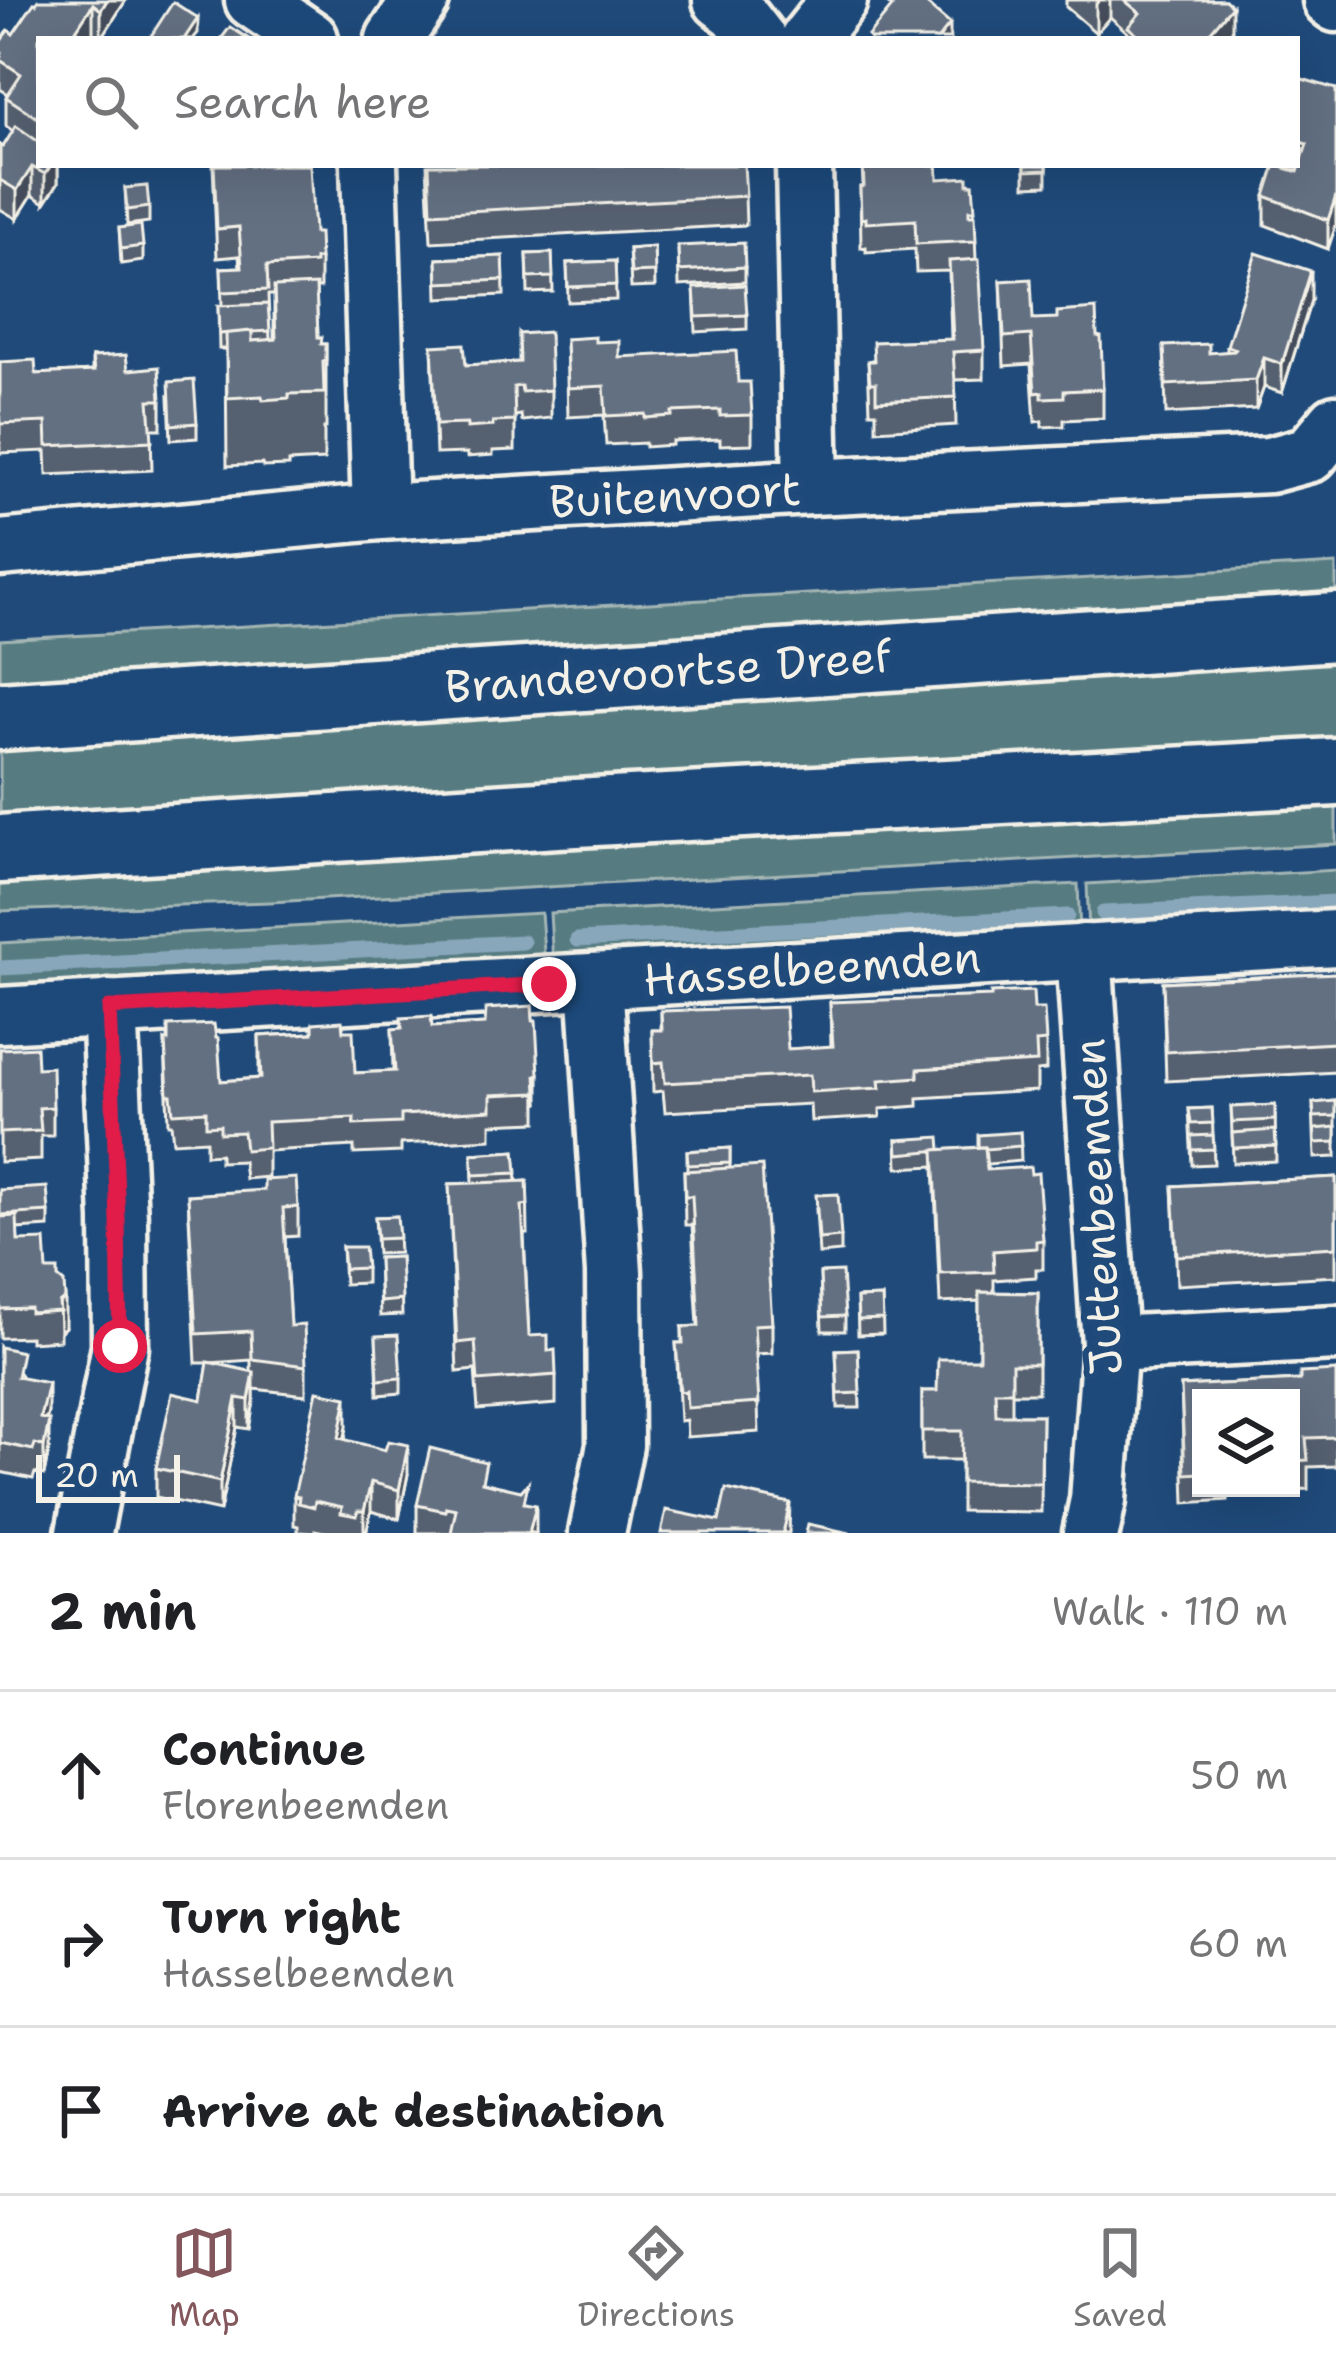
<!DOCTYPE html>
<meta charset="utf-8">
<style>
:root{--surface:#fff;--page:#f2f2f2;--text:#202124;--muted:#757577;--line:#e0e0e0;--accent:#84575d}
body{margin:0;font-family:"Shantell Sans",sans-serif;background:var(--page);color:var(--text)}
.controls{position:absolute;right:36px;bottom:36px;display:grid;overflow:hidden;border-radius:0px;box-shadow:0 12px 48px #0002}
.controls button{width:108px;height:108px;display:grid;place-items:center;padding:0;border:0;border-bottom:3px solid var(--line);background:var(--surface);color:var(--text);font:60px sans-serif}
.scale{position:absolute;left:36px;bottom:30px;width:144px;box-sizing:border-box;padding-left:12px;border:6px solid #f4f1e8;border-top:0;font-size:33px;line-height:42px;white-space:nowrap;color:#f4f1e8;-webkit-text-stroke:9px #1f4a7a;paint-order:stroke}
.stop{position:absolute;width:36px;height:36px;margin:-27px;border:9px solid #e11d48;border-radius:50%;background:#fff}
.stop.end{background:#e11d48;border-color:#fff;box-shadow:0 3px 12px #0008}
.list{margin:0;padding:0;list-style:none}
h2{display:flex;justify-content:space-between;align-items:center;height:156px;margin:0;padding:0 48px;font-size:51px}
h2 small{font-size:39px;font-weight:400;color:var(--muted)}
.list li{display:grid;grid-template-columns:78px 1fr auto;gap:36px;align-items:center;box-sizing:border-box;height:168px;padding:0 48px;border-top:3px solid var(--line)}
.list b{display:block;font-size:45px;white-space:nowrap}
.list p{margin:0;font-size:39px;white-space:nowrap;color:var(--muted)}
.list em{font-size:39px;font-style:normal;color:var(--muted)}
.icon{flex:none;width:66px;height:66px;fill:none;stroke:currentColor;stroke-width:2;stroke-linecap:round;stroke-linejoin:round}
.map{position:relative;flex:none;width:1336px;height:1533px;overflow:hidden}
.search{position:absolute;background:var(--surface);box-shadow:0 12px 48px #0002;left:36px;right:36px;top:36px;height:132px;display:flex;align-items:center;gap:30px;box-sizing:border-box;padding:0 42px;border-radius:0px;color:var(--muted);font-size:45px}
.sheet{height:660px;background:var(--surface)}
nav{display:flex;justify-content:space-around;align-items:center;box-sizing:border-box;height:168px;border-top:3px solid var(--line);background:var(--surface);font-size:33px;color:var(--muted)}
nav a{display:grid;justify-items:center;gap:6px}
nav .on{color:var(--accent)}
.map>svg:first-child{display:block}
.green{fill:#567c81;stroke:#a5b6b4;stroke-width:3}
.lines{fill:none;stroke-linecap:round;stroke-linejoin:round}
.stream{stroke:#88a7bb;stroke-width:15}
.street-casing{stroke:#f4f1e8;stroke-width:63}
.secondary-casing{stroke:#f4f1e8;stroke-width:75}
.street{stroke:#1f4a7a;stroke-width:54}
.secondary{stroke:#1f4a7a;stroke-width:66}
.wall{fill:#556070;stroke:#f4f1e8;stroke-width:3;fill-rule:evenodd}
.shaded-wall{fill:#454e5b;stroke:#f4f1e8;stroke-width:3}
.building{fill:#637082;stroke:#f4f1e8;stroke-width:3}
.route{stroke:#e11d48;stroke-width:15}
.labels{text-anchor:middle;stroke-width:12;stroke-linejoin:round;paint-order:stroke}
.street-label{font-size:45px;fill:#f4f1e8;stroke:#1f4a7a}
</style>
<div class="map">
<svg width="1336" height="1533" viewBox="0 0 1336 1533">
<rect width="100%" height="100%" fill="#1f4a7a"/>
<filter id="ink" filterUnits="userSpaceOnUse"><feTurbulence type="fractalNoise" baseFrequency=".00833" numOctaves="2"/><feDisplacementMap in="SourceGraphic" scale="24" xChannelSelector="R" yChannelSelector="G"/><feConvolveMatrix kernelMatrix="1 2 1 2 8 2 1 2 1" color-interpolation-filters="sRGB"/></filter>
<g filter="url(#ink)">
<g class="green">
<polygon points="1336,564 1336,627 0,702 0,640"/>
<polygon points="1336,654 1336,758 0,833 0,729"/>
<polygon points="1336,784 1336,844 270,902 0,911 0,861"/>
<polygon points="1336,870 1336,921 1089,934 1087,884"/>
<polygon points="1078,884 1080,934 553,963 550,913"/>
<polygon points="541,913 545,964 0,993 0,943"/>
</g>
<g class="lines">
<g class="stream">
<polyline points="1103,913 1336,902"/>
<polyline points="577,940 1067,916"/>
<polyline points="0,968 523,942"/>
</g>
<defs>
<g id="street">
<polyline points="253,0 310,39"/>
<polyline points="721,0 737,12 758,39"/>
<polyline points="1331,0 1336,4"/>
<polyline points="394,39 421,0"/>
<polyline points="808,39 839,0"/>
<polyline points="369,165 380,512"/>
<polyline points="804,165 811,487"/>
<polyline points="0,548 380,512 811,487 1269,465 1310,454 1336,423"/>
<polyline points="1084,952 1110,1344 1098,1500 1091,1533"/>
<polyline points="595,982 614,1272 615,1445 597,1533"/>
<polyline points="0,1015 1336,938"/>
<polyline points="1110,1344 1336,1333"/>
<polyline points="84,1533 120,1346 119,1219 109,1008"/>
</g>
<g id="secondary">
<polyline points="0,716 1336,627"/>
<polyline points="0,849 557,814 1336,772"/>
</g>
</defs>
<use href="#street" class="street-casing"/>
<use href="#secondary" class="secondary-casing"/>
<use href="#street" class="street"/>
<use href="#secondary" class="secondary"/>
</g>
<g class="wall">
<polygon points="126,0 101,39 93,33 39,39 39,165 58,165 58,183 45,203 32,195 17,219 0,209 0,145 3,147 13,131 6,126 6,97 8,94 0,89 0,43 13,34 36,4"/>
<polygon points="1066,0 1225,0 1232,35 1228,39 1128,39 1128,33 1110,17 1096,33 1066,7"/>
<polygon points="1297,86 1336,89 1328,249 1265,225 1265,196 1298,171 1281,165 1297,165"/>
<path d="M213 165 314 233 320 259V288H316L318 337 322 344H326V428H324V460L289 462V466L263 467 262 464 227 466 226 349H219L218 306H222L221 268 240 267 239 256 217 258ZM268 295H274V339L270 340Z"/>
<polygon points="427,165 744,165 746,225 431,242"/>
<polygon points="862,165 937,165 938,179 973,184 976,259 984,350 984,379 955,380 956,425 876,430 876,412 870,412 868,361 951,339 949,271 916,272 915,249 866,252 866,247 861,248 860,187 863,186"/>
<polygon points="1025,165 1047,165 1047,185 1025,186"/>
<polygon points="125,188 149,207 149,222 127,225"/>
<polygon points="119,228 143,246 143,261 121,264"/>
<polygon points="678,246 745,267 745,282 679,286"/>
<polygon points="654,247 655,287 631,288 629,249"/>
<polygon points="552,253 553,292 528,293 527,254"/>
<polygon points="503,256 504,295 438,298 437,259"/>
<polygon points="615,261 616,300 568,302 567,263"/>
<polygon points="1001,281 1033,319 1097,336 1103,389 1103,418 1064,420 1064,426 1042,427 1042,421 1035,422 1031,364 1004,366"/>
<polygon points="694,288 747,315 747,329 696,332"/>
<polygon points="1311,300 1282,393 1264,387 1256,409 1166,414 1164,346 1209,353 1227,352 1227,346"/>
<polygon points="519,334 551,390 551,418 522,421 521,415 515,416 515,450 493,451 493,455 467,457 467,453 436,454 432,346 466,365 519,362"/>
<polygon points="566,339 595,342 619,357 738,382 752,415 752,444 720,445 720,439 672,441 672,445 645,447 645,443 606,445 604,415 568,417"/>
<polygon points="92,357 128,370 161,400 161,429 151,429 152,470 47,475 46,451 0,453 0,362 36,374 92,371"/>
<polygon points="169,397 197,423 197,438 171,440"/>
<polygon points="1336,973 1336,1072 1166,1081 1163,982"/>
<polygon points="830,1002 1034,1009 1046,1041 1046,1070 1037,1071 1037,1091 918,1098 918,1106 880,1109 880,1117 811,1121 810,1104 665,1112 663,1091 653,1092 652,1030 661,1030 661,1011 788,1049 831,1047"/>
<polygon points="532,1006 539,1103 537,1104 537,1122 491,1124 491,1139 401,1144 401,1152 354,1154 354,1146 268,1151 268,1177 245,1179 243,1161 220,1162 220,1154 206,1155 206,1140 173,1142 171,1124 168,1124 165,1041 221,1081 259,1078 259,1036 343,1031 355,1073 393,1071 392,1029 485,1024"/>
<polygon points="0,1049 37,1068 53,1107 53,1136 41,1136 41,1160 0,1162"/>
<polygon points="1336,1101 1336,1157 1315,1158 1313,1103"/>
<polygon points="1275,1105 1276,1161 1233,1163 1231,1107"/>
<polygon points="1212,1108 1214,1164 1192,1165 1189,1109"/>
<polygon points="1020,1132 1021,1161 987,1164 987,1170 1043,1240 1043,1269 1036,1269 1036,1277 994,1280 994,1292 1038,1293 1038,1393 1012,1393 1012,1415 1042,1415 1041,1512 961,1511 961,1460 922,1460 922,1391 937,1391 979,1359 979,1301 940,1303 934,1166 898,1168 897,1140 941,1150 978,1147"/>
<polygon points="730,1148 730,1168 772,1324 772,1353 756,1354 759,1432 687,1437 686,1420 680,1421 676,1343 682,1343 682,1327 698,1326 692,1225 685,1225 684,1171 687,1171 687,1151"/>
<polygon points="515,1151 517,1182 527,1181 528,1234 524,1234 529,1336 548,1351 556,1375 556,1404 478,1410 475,1370 457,1372 449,1184 473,1183 472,1154"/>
<polygon points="1336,1177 1336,1276 1177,1285 1173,1186"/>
<polygon points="0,1190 49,1212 49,1227 17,1229 18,1241 47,1270 65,1327 60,1332 60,1340 30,1342 30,1337 0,1338"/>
<path d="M188 1195 298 1207V1236L285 1237 290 1326 306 1366V1395L254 1389V1401L249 1429 237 1427 220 1511 156 1497V1468L202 1400 208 1363H196ZM251 1360V1372L209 1363Z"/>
<polygon points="816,1210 841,1237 841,1252 819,1254"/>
<polygon points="397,1216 399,1253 377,1254 375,1217"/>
<polygon points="342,1247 366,1268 366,1283 344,1284"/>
<polygon points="400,1257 402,1315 380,1316 378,1258"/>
<polygon points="820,1273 845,1316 845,1331 822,1331"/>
<polygon points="882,1297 883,1334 858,1335 857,1298"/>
<polygon points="376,1336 401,1378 401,1393 378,1395"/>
<polygon points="0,1347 48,1412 46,1420 49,1449 44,1475 35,1473 33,1479 0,1472"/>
<polygon points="858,1349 860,1408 838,1408 836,1350"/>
<path d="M1336 1371V1466L1308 1467V1489L1228 1493V1500L1185 1503 1181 1386 1300 1380ZM1201 1398H1291V1488H1201Z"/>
<polygon points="347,1426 345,1439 408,1474 399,1519 371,1511 366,1533 329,1533 315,1530 315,1533 298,1532 298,1526 294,1525 294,1496"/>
<polygon points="486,1483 528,1504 536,1533 417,1533 417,1505"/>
</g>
<g class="shaded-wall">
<polygon points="107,0 126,0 101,39 101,10"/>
<polygon points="1100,0 1110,0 1110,17 1096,33 1096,4"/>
<polygon points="93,4 93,33 89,39 76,39 76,30"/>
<polygon points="1232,6 1232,35 1228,39 1204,39"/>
<polygon points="198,18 198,33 193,39 184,39"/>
<polygon points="950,24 950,39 938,39"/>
<polygon points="51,165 58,165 58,183 45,203 45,174"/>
<polygon points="32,167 32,195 17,219 17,190"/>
<polygon points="1336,196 1336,225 1328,249 1328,220"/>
<polygon points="1311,271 1311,300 1282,393 1282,364"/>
<polygon points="1264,358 1264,387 1256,409 1256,380"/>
<polygon points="539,1074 539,1103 537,1104 536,1075"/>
<polygon points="65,1298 65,1327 60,1332 59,1303"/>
<polygon points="254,1372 254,1401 249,1429 249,1400"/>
<polygon points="48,1383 48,1412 40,1447 40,1418"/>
<polygon points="347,1397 347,1426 339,1467 339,1438"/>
<polygon points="237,1398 237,1427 220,1511 220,1482"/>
<polygon points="49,1420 49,1449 44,1475 44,1446"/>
<polygon points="408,1445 408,1474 399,1519 399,1490"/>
<polygon points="371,1482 371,1511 366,1533 364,1533 364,1511"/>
<polygon points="790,1503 789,1533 783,1533"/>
<polygon points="536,1505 536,1533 529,1533"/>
</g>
<g class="building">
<polygon points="38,0 107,0 101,10 93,4 76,30 82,34 79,39 39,39 39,119 6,97 21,74 0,60 2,52 0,51 0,43 8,30 13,34 34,3 36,4"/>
<polygon points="890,0 922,0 950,24 938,39 871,39 868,36 892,7 887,3"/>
<polygon points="1124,0 1225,0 1232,6 1204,39 1142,39 1128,27 1140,13"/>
<polygon points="173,2 198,18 184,39 149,39"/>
<polygon points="230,27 249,39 221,39"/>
<polygon points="1299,78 1336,89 1336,196 1328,220 1265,196 1275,165 1298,172 1307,144 1297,141 1297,86"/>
<polygon points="16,126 39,142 39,165 51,165 45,174 32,167 17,190 0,180 0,145 3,147"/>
<polygon points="214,165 310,165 314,233 319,233 320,259 315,259 315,263 267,266 268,290 222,292 221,268 242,267 239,227 217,229"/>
<polygon points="429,165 744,165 746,196 431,213"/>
<polygon points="863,165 937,165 938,179 968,177 968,184 973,184 975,210 969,210 969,215 975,215 976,241 916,244 915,220 866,223 866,218 861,219 860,187 864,186"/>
<polygon points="1025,165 1047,165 1047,170 1025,171"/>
<polygon points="147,186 149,207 127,210 125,188"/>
<polygon points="141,225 143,246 121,249 119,228"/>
<polygon points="744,243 745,267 679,271 678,246"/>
<polygon points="654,247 655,272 631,273 629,249"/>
<polygon points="552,253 553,277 528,278 527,254"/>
<polygon points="1256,253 1311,271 1282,364 1264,358 1256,380 1166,385 1164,346 1209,344 1209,353 1234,351 1236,349 1227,346"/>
<polygon points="503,256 504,280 438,283 437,259"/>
<polygon points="979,259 984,350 953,352 956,397 876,401 876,383 870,383 868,361 874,361 873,342 953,339 949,261"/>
<polygon points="615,261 616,285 568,287 567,263"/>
<polygon points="1031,279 1033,319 1057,318 1057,312 1096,309 1097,336 1101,337 1103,389 1064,391 1064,397 1042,398 1042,392 1035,393 1031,335 1004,337 1001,281"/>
<polygon points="316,285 318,337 322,337 321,344 326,344 326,360 323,361 324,393 289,394 289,398 263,400 262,396 227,398 226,332 252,331 252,341 276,339 274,287"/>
<polygon points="745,285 747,315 696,317 694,288"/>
<polygon points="268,304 270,331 252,332 252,331 219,334 218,306"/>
<polygon points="549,332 551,390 522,392 521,386 514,387 515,421 493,422 493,426 467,428 467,424 436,425 432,346 464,344 466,365 520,362 519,334"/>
<polygon points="595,337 595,342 619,341 619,357 736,351 738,382 750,382 752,415 720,416 720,410 672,412 672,416 645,418 645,414 606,416 604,386 568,388 566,339"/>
<polygon points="126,355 128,370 159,367 161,400 149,400 152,441 47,446 46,422 0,424 0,362 35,360 36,374 94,371 92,357"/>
<polygon points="194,380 197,423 171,425 169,382"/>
<polygon points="1336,973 1336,1043 1166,1052 1163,982"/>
<polygon points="1033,991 1034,1009 1044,1009 1046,1041 1036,1042 1037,1062 918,1069 918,1077 879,1080 880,1088 811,1092 810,1075 665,1083 663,1062 653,1063 652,1030 662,1030 661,1011 785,1007 788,1049 833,1046 830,1002 991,996 991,993"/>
<polygon points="532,1006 533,1021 536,1021 539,1074 536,1075 537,1093 491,1095 491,1110 401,1115 401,1123 354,1125 354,1118 267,1122 268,1148 245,1150 243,1132 220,1133 220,1125 206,1126 206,1111 173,1113 171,1095 168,1095 165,1041 168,1041 168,1026 214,1024 216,1038 218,1038 221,1081 261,1078 259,1036 313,1033 313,1023 342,1021 343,1031 353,1031 355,1073 395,1071 392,1029 402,1028 401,1018 431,1016 432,1027 485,1024 486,1009"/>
<polygon points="36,1047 37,1068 52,1067 53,1107 39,1108 41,1131 0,1133 0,1049"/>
<polygon points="1336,1101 1336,1116 1314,1117 1313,1103"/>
<polygon points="1275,1105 1275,1120 1232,1122 1231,1107"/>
<polygon points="1212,1108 1213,1123 1191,1124 1189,1109"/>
<polygon points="1336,1127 1336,1142 1315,1143 1315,1129"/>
<polygon points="1275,1130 1276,1146 1233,1148 1232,1133"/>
<polygon points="1020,1132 1021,1146 986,1149 985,1147 978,1147 978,1135"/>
<polygon points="1213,1135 1214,1149 1192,1150 1191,1136"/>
<polygon points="940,1137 941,1150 898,1154 897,1140"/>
<polygon points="985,1147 987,1170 1030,1167 1031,1174 1038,1173 1043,1240 1036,1241 1036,1248 993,1251 994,1272 940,1274 934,1150"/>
<polygon points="730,1148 730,1163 688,1165 687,1151"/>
<polygon points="515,1151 517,1173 473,1175 472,1154"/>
<polygon points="762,1166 772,1324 754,1325 759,1403 687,1408 686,1391 680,1392 676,1343 683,1343 682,1327 699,1326 692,1196 685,1196 684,1171"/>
<polygon points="1336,1177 1336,1247 1177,1256 1173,1186"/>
<polygon points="296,1178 298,1207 283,1208 290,1326 304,1325 306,1366 252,1359 251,1331 196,1334 188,1195 264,1190 264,1180"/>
<polygon points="527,1181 528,1205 522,1206 529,1336 548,1335 548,1351 555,1350 556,1375 478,1381 475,1341 457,1343 449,1184"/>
<polygon points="47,1187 49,1212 0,1215 0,1190"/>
<polygon points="838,1194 841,1237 819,1239 816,1195"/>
<polygon points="17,1216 18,1241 45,1240 47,1270 58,1270 58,1278 64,1283 65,1298 59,1303 60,1311 30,1313 30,1308 0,1309 0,1217"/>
<polygon points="397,1216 399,1238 377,1239 375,1217"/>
<polygon points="342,1247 364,1247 366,1268 344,1269"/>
<polygon points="400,1257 402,1300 380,1302 378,1258"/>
<polygon points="842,1272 845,1316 822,1317 820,1273"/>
<polygon points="979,1292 1038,1293 1038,1364 1012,1364 1012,1391 995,1391 996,1415 1042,1415 1041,1483 961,1482 962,1431 922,1431 922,1391 937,1391 938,1359 979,1359"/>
<polygon points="882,1297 883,1319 858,1320 857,1298"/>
<polygon points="398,1335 401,1378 378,1380 376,1336"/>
<polygon points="0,1347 22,1352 17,1377 48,1383 40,1418 49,1420 44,1446 35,1444 33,1450 0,1443"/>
<polygon points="858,1349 860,1393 838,1394 836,1350"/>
<polygon points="208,1362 254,1372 249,1400 237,1398 220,1482 156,1468 172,1393 202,1400"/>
<polygon points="1336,1371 1336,1437 1306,1438 1308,1460 1291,1461 1291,1398 1201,1398 1201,1473 1185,1474 1181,1386 1300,1380 1300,1373"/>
<polygon points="317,1391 347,1397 339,1438 385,1450 388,1441 408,1445 399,1490 371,1482 364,1511 358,1511 357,1516 341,1513 342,1507 315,1501 314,1507 298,1503 299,1497 294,1496"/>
<polygon points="430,1448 486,1462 482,1482 521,1491 528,1483 524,1503 536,1505 529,1533 451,1533 456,1509 446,1507 445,1511 417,1505"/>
<polygon points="726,1489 790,1503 783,1533 661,1533 666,1510 719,1521"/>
<polygon points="808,1524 850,1533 806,1533"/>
</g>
</g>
<g class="lines" filter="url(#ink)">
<polyline class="route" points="120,1346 118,1219 109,1008 549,984"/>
</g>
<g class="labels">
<g class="street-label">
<text transform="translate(675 495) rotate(-3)" y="16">Buitenvoort</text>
<text transform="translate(668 671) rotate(-4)" y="16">Brandevoortse Dreef</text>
<text transform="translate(812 968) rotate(-4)" y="16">Hasselbeemden</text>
<text transform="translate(1097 1207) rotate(-93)" y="16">Juttenbeemden</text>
</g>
</g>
</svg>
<div class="controls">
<button><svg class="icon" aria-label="layers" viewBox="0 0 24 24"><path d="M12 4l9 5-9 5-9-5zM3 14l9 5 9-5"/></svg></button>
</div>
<div class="scale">20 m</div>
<div class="stop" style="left:120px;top:1346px"></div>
<div class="stop end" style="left:549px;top:984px"></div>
<div class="search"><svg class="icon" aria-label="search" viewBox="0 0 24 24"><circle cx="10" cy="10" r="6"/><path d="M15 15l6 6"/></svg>Search here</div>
</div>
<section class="sheet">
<h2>2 min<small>Walk · 110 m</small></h2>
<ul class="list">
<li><svg class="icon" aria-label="ahead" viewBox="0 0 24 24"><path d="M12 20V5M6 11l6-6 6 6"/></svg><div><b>Continue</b><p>Florenbeemden</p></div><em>50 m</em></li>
<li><svg class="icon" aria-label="right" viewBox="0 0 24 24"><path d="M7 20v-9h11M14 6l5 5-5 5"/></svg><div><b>Turn right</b><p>Hasselbeemden</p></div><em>60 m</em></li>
<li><svg class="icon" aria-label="arrive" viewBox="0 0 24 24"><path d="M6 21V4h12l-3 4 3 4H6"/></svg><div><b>Arrive at destination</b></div></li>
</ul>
</section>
<nav>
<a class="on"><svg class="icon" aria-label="map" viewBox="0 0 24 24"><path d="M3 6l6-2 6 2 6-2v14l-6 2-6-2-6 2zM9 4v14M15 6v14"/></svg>Map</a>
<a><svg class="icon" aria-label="directions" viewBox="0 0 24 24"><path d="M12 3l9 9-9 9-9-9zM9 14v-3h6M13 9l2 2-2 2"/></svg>Directions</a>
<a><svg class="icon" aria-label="saved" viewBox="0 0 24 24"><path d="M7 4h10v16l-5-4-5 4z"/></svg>Saved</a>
</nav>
